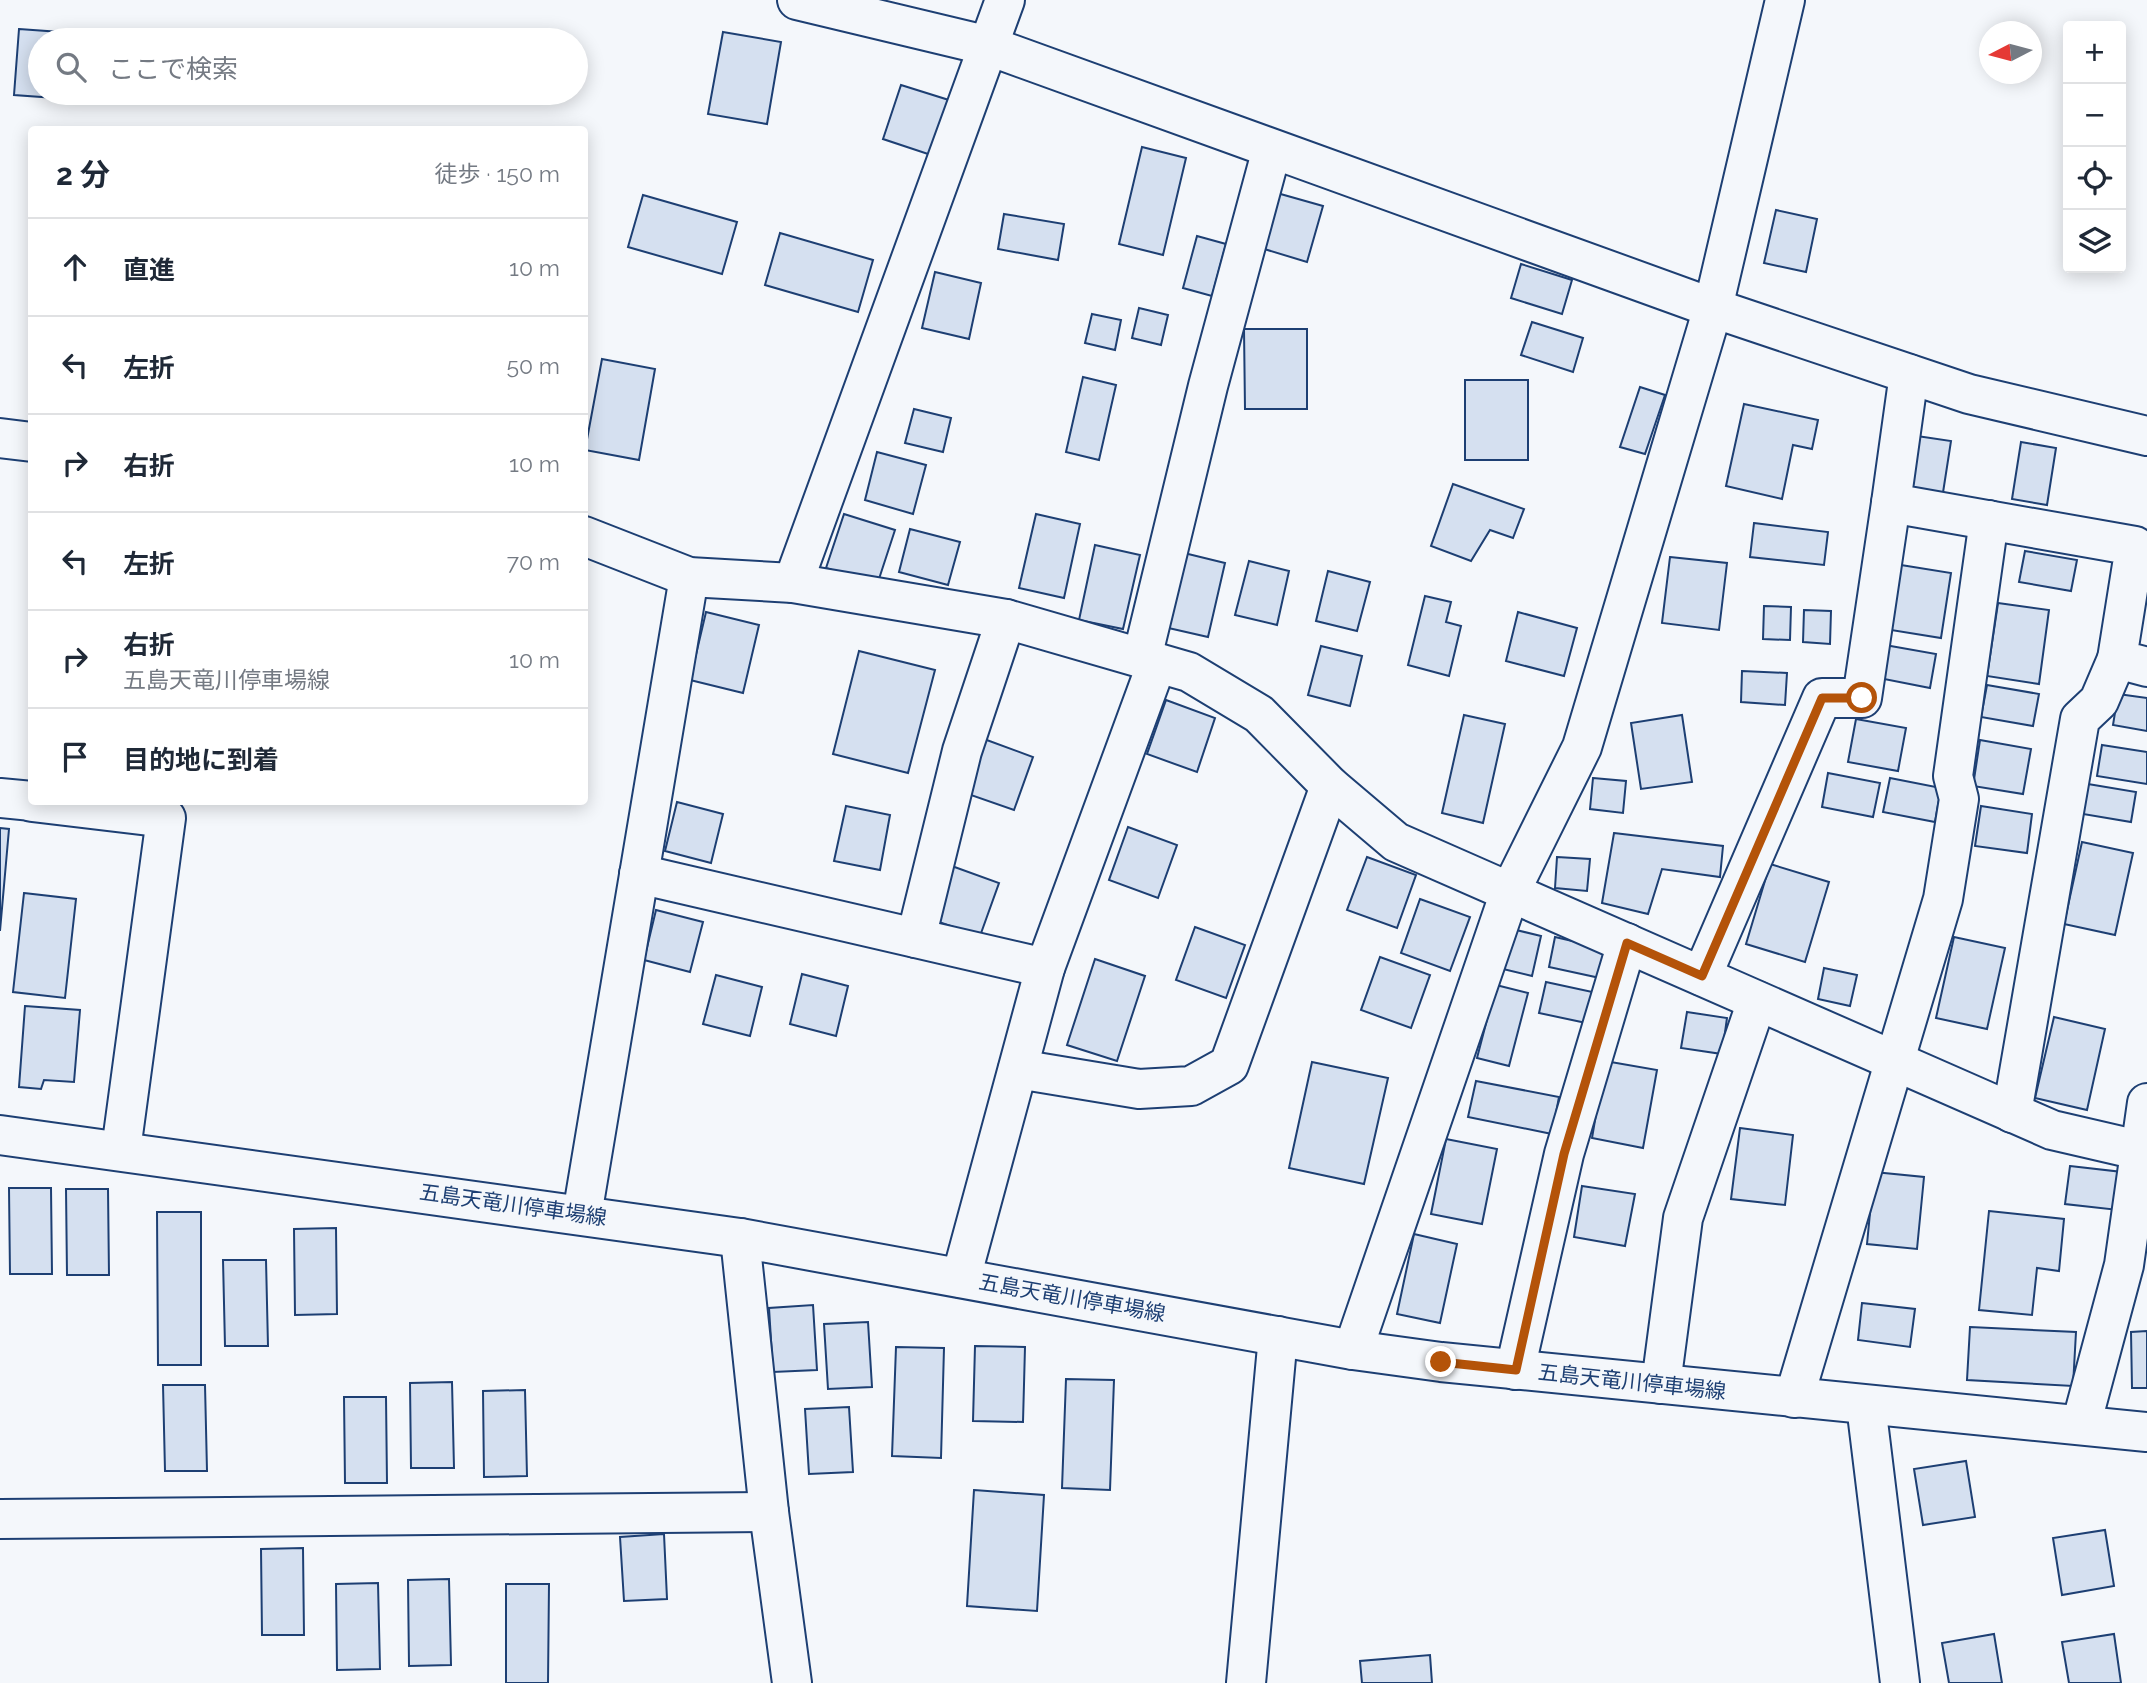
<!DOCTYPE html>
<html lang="ja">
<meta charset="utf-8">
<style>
:root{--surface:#fff;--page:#f2f2f3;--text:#1f2937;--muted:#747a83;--line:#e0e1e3}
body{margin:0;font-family:Raleway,"Noto Sans JP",sans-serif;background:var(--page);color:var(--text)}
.controls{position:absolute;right:21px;top:21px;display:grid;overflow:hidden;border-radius:7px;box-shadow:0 4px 18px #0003}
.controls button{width:63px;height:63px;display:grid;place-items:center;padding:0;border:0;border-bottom:2px solid var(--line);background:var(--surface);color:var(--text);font:35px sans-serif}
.compass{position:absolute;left:1979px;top:21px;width:63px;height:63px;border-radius:50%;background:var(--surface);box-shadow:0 4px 18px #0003;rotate:264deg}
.stop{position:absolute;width:21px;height:21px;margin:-16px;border:5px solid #b45309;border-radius:50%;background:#fff}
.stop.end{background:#b45309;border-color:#fff;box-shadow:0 2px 7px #0008}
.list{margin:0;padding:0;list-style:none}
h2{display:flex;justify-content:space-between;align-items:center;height:91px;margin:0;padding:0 28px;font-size:30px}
h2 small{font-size:23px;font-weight:400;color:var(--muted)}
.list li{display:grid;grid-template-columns:46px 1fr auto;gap:21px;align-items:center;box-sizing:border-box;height:98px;padding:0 28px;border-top:2px solid var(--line)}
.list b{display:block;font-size:26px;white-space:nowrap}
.list p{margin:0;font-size:23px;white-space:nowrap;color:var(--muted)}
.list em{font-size:23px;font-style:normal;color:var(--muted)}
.icon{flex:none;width:38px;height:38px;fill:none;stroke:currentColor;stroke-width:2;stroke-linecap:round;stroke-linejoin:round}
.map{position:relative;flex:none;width:2147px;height:1683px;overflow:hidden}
.search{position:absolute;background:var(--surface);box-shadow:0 4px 18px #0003;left:28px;top:28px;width:560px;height:77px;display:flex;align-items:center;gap:18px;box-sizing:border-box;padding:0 24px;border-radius:38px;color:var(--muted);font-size:26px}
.panel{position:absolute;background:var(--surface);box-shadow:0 4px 18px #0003;left:28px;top:126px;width:560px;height:679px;border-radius:7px}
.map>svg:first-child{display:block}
.building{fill:#d5e0f0;stroke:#1d3f73;stroke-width:2}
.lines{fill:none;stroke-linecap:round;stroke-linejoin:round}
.minor-casing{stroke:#1d3f73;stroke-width:42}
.major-casing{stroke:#1d3f73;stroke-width:42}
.minor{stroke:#f4f7fb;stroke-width:38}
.major{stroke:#f4f7fb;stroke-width:38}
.route{stroke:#b45309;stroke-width:9}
.labels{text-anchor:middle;stroke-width:5;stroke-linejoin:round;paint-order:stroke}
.street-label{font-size:21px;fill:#1d3f73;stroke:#f4f7fb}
</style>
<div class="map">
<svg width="2147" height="1683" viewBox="0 0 2147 1683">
<rect width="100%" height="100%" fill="#f4f7fb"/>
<g class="building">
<polygon points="19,29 74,33 73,40 40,40 40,93 70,93 69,99 14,95"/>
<polygon points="723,32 781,42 767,124 708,114"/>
<polygon points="901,85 952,101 934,156 883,139"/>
<polygon points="1142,147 1186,158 1163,255 1119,244"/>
<polygon points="1277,193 1323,206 1307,262 1261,248"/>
<polygon points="643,195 737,222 722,274 628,247"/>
<polygon points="1776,210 1817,219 1806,272 1764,263"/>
<polygon points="1004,214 1064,224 1058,260 998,249"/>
<polygon points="780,233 873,260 858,312 765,285"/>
<polygon points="1197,236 1226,244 1212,296 1183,288"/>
<polygon points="1521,264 1572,280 1562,314 1511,298"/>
<polygon points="935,272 981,283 969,339 922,328"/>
<polygon points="1139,308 1168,315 1161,345 1132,338"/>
<polygon points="1092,314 1121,320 1115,350 1085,343"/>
<polygon points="1532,322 1583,338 1573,372 1521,355"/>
<polygon points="1244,329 1307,329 1307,409 1245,409"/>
<polygon points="602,359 655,369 639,460 585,450"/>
<polygon points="1083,377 1116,385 1099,460 1066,452"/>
<rect x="1465" y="380" width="63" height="80"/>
<polygon points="1640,387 1665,395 1645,454 1620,447"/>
<polygon points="1744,404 1818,420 1812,449 1793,445 1782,499 1726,486"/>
<polygon points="914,409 951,418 943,452 905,443"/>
<polygon points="1917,436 1951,441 1942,499 1907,493"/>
<polygon points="2021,442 2056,448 2047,505 2012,499"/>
<polygon points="877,452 926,465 913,514 865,500"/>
<polygon points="1453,484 1524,509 1513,538 1490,530 1471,561 1431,546"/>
<polygon points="844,514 895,530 877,585 826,568"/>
<polygon points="1036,514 1080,524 1064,598 1019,588"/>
<polygon points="1754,523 1828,532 1824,565 1750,557"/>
<polygon points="910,529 960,542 948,585 899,572"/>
<polygon points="1095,545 1140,555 1123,629 1079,620"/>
<polygon points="2025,551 2077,560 2071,591 2019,582"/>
<polygon points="1180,552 1225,563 1208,637 1164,627"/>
<polygon points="1670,557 1727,563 1719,630 1662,623"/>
<polygon points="1249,561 1289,571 1277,625 1235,615"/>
<polygon points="1901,565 1951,573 1941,638 1891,630"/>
<polygon points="1328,571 1370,582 1357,631 1316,621"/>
<polygon points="1425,596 1451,602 1446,622 1461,626 1449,676 1408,665"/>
<polygon points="1998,603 2049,610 2039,684 1987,676"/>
<polygon points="1764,606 1791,607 1790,640 1763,639"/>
<polygon points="1804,610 1831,611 1830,644 1803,642"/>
<polygon points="706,612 759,625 743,693 690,680"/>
<polygon points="1518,612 1577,628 1564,676 1506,661"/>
<polygon points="1885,645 1936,654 1930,688 1879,678"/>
<polygon points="1321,646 1362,656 1350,706 1308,695"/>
<polygon points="859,651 935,670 908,773 833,754"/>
<polygon points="1742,671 1787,673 1785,705 1741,702"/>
<polygon points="1987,685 2039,694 2033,726 1981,717"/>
<polygon points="2118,694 2147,698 2147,731 2113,725"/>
<polygon points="1166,700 1215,718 1197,772 1147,754"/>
<polygon points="1464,715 1505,724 1483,823 1442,813"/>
<polygon points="1682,715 1692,782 1641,789 1631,723"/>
<polygon points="1856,719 1906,728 1898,771 1848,762"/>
<polygon points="984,739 1033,757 1014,810 965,793"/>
<polygon points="1980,740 2031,749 2023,794 1973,786"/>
<polygon points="2102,745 2147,752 2147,784 2097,776"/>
<polygon points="1828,773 1880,783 1873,817 1822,807"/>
<polygon points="1593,778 1626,781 1623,813 1590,809"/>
<polygon points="1890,778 1941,788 1935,822 1883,812"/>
<polygon points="2088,784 2136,792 2131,822 2083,814"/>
<polygon points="677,802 723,814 711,863 665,851"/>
<polygon points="846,806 890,815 880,870 834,861"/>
<polygon points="1981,806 2032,814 2027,853 1975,846"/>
<polygon points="1128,827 1177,845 1158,898 1109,880"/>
<polygon points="0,828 9,829 0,931"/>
<polygon points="1614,833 1723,846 1720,877 1662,869 1648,914 1602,903"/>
<polygon points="2082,842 2133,853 2115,935 2064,924"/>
<polygon points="1367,857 1416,875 1397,928 1347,910"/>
<polygon points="1557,857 1590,859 1587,891 1555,888"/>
<polygon points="1770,864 1829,882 1805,962 1746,944"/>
<polygon points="949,865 999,883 980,936 930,919"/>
<polygon points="24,893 76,899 65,998 13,992"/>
<polygon points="1420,899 1470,917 1450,971 1401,953"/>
<polygon points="656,910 703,922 690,972 644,960"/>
<polygon points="1195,927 1245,945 1226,998 1176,980"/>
<polygon points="1512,929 1541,936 1532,976 1503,969"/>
<polygon points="1555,937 1607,949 1600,978 1549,967"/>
<polygon points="1954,937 2005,948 1987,1029 1936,1018"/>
<polygon points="1380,957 1430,975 1411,1028 1361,1010"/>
<polygon points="1095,959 1145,976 1117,1061 1067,1045"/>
<polygon points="1824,968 1857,975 1850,1006 1818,999"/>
<polygon points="802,974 848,986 836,1036 790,1024"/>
<polygon points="716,975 762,987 750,1036 703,1024"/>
<polygon points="1546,982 1597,993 1591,1024 1539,1013"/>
<polygon points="1496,985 1528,993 1509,1066 1477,1058"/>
<polygon points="25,1006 80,1010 74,1082 44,1080 41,1089 19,1087"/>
<polygon points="1687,1012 1727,1018 1722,1054 1681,1048"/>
<polygon points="2054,1017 2105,1029 2087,1110 2035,1098"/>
<polygon points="1605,1061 1657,1070 1643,1148 1592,1138"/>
<polygon points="1312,1062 1388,1078 1364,1184 1289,1168"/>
<polygon points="1476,1081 1559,1097 1552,1134 1468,1117"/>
<polygon points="1740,1128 1793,1135 1785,1205 1731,1199"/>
<polygon points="1446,1139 1497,1149 1482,1224 1431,1214"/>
<polygon points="2070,1166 2122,1172 2118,1210 2065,1204"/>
<polygon points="1874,1172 1924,1177 1917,1249 1867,1244"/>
<polygon points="1582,1186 1635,1194 1625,1246 1574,1237"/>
<polygon points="9,1188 51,1188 52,1274 10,1274"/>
<polygon points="66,1189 108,1189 109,1275 67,1275"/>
<polygon points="1989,1211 2064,1219 2059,1271 2037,1268 2032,1315 1979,1310"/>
<polygon points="157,1212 201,1212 201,1365 158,1365"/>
<polygon points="336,1228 337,1314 295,1315 294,1229"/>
<polygon points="1414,1234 1457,1244 1440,1323 1397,1314"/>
<polygon points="223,1260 266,1260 268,1346 225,1346"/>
<polygon points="1862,1303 1915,1309 1910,1347 1858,1340"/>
<polygon points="813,1305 817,1370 773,1372 769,1308"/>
<polygon points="868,1322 872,1387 828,1389 824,1324"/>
<polygon points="1970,1327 2076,1332 2073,1386 1967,1380"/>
<polygon points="2147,1331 2147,1388 2132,1388 2131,1332"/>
<polygon points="975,1346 1025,1347 1023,1422 973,1421"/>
<polygon points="896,1347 944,1348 941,1458 892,1456"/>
<polygon points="1066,1379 1114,1380 1110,1490 1062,1488"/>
<polygon points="452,1382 454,1468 411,1468 410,1383"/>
<polygon points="163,1385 205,1385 207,1471 165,1471"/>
<polygon points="525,1390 527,1476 484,1477 483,1391"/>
<polygon points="344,1397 386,1397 387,1483 345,1483"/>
<polygon points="849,1407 853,1472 809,1474 805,1409"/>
<polygon points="1966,1461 1975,1517 1923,1525 1914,1469"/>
<polygon points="974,1490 1044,1495 1037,1611 967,1606"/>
<polygon points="2105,1530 2114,1586 2062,1595 2053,1538"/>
<polygon points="664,1534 667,1599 624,1601 620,1537"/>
<polygon points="303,1548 304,1635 262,1635 261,1549"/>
<polygon points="449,1579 451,1665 409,1666 408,1580"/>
<polygon points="378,1583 380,1669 337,1670 336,1584"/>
<polygon points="506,1584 549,1584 548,1683 506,1683"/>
<polygon points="1994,1634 2002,1683 1949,1683 1942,1643"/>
<polygon points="2114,1634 2121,1683 2069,1683 2062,1642"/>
<polygon points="1430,1655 1432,1683 1362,1683 1360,1661"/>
</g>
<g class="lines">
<defs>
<g id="minor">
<polyline points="797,0 989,46 1713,308 1969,394 2147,436"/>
<polyline points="1909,374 1891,503 2135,546 2117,659 2147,667"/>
<polyline points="0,438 32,442"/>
<polyline points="584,536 689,577 793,583 1006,619 1189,672 1259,714 1330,786 1396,842 2052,1130 2147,1152"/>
<polyline points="793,583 1005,0"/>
<polyline points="1142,658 1208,386 1272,149"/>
<polyline points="0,798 32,801"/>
<polyline points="32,802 166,818 121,1150"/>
<polyline points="639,874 1045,968"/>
<polyline points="916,938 962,751 1006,619"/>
<polyline points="1702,976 1822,698 1862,698 1891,503"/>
<polyline points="1018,1069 1139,1089 1191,1086 1229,1065 1330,786"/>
<polyline points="2012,1113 2080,719 2099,701 2117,659"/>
<polyline points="582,1215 689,577"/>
<polyline points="740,1238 769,1512 792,1683"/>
<polyline points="961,1278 1045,968 1157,663"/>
<polyline points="1353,1350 1510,892 1582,747 1713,308 1785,0"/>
<polyline points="1515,1370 1564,1154 1627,943"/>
<polyline points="1661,1384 1683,1218 1757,1001"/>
<polyline points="1794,1398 1943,899 1959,799 1953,776 1989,520"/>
<polyline points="1866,1405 1900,1683"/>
<polyline points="2081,1425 2124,1265 2147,1103"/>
<polyline points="0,1519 769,1512"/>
<polyline points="1246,1683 1278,1336"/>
</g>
<polyline id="major" points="0,1135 740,1238 1353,1350 1441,1362 2147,1432"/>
</defs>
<use href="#minor" class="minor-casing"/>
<use href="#major" class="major-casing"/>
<use href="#minor" class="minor"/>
<use href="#major" class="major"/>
</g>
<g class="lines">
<polyline class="route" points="1441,1362 1516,1370 1564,1154 1627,943 1702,976 1822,698 1862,698"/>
</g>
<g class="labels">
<g class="street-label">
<text transform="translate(513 1205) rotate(8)" y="7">五島天竜川停車場線</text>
<text transform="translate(1072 1298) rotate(10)" y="7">五島天竜川停車場線</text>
<text transform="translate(1632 1382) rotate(6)" y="7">五島天竜川停車場線</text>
</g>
</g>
</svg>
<div class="controls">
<button>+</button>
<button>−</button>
<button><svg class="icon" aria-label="locate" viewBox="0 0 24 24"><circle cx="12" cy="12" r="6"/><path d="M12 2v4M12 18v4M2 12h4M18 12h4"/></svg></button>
<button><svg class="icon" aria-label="layers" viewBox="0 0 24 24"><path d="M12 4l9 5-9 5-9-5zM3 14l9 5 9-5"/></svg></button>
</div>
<svg class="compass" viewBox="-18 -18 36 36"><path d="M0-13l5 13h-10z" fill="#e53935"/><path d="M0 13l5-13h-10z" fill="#747a83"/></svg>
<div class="stop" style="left:1862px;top:698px"></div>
<div class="stop end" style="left:1441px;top:1362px"></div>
<div class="search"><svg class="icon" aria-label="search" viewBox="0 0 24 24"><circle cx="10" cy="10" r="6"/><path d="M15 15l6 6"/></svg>ここで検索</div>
<section class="panel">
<h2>2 分<small>徒歩 · 150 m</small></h2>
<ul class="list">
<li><svg class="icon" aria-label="ahead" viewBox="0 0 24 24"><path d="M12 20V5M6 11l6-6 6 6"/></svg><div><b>直進</b></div><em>10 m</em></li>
<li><svg class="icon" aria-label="left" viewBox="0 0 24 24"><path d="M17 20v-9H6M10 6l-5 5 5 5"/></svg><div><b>左折</b></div><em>50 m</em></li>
<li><svg class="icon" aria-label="right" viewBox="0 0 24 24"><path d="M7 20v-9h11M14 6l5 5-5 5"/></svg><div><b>右折</b></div><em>10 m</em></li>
<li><svg class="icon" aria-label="left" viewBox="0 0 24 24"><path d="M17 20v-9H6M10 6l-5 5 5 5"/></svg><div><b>左折</b></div><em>70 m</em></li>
<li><svg class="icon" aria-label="right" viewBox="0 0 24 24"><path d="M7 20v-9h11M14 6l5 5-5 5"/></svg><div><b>右折</b><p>五島天竜川停車場線</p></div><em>10 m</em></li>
<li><svg class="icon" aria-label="arrive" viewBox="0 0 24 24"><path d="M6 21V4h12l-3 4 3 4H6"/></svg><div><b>目的地に到着</b></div></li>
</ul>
</section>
</div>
